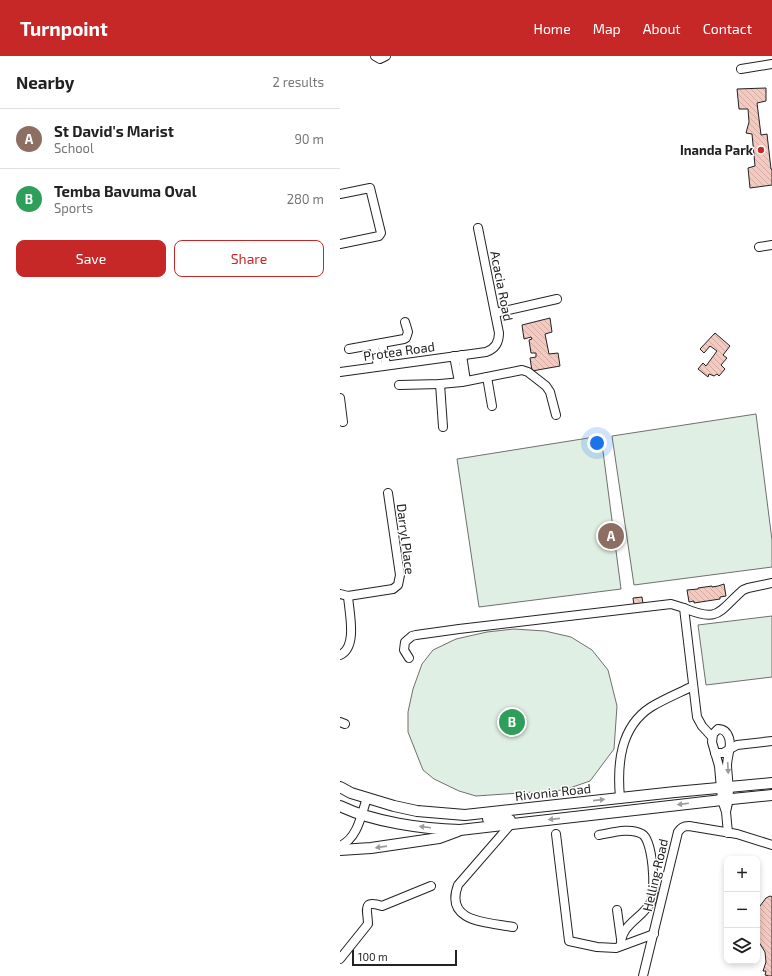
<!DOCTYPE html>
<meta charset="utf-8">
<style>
:root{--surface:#fff;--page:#f2f2f2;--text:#222;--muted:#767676;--line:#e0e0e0;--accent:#c62828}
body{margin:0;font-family:"Exo 2",sans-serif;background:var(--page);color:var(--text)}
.controls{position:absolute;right:12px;bottom:12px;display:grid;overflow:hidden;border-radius:8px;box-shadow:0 2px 6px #0003}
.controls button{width:36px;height:36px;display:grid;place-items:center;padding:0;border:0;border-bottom:1px solid var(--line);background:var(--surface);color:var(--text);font:20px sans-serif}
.scale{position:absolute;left:12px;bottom:10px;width:105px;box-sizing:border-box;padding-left:4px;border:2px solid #222;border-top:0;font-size:11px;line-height:14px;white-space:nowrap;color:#222;-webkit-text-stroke:3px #fff;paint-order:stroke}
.you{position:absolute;left:257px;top:387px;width:14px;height:14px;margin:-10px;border:3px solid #fff;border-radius:50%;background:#1a73e8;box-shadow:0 0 0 6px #1a73e833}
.badge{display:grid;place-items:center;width:26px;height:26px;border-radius:50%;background:var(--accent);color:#fff;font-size:13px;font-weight:700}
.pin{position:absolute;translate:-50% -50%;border:2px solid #fff;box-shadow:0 1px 4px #0006}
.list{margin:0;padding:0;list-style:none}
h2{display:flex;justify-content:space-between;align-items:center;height:52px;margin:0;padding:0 16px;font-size:17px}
h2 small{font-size:13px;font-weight:400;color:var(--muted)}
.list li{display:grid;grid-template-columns:26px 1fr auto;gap:12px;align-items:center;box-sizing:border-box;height:60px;padding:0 16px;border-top:1px solid var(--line)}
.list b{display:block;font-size:15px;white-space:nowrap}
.list p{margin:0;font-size:13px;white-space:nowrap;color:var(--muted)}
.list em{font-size:13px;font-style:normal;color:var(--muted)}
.actions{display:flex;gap:8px;padding:12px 16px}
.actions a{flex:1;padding:9px 0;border:1px solid var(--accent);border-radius:8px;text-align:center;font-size:14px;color:var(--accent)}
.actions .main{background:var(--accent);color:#fff}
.icon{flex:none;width:22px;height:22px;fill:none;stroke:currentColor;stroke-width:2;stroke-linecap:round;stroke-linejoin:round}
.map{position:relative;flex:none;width:432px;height:920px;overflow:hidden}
header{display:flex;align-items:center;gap:24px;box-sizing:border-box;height:56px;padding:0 20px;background:var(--accent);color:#fff}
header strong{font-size:19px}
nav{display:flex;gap:22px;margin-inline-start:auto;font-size:14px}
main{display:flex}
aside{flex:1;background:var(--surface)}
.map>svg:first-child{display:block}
.green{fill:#e0efe3;stroke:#6f6f6f}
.building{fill:url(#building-back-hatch);stroke:#222}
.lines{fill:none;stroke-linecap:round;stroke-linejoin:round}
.minor-casing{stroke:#222;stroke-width:10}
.major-casing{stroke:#222;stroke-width:12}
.minor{stroke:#fff;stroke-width:8}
.major{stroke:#fff;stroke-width:10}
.oneway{fill:#9c9c9c}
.poi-dot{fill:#c62828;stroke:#fff;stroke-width:1.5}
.labels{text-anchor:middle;stroke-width:3;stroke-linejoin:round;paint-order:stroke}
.poi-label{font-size:13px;font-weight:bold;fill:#222;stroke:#fff;text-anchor:end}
.street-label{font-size:13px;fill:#222;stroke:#fff}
</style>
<header>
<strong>Turnpoint</strong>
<nav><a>Home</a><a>Map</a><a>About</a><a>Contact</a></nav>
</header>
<main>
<aside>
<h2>Nearby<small>2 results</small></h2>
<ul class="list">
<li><span class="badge" style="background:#8d6e63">A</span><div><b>St David's Marist</b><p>School</p></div><em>90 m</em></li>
<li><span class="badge" style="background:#2e9e5b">B</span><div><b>Temba Bavuma Oval</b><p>Sports</p></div><em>280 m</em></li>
</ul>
<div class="actions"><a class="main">Save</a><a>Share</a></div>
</aside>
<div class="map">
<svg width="432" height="920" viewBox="0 0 432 920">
<defs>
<pattern id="building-back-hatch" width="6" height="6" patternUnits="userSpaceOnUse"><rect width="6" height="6" fill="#f3c9c0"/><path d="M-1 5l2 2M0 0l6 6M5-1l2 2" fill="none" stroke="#d0aca5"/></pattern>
</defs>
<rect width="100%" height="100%" fill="#fff"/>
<g class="green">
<polygon points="416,358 432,484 432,511 294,529 272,380"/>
<polygon points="261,380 281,533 139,551 117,403"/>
<polygon points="432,560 432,621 366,629 358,569"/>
<polygon points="174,573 205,575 231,581 252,594 268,614 277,650 274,693 250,725 224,734 136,740 119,735 94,723 83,714 68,676 68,656 73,633 82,608 93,594 116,583 147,576"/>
</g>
<g class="building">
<polygon points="426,32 426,45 417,47 421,79 427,78 431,113 432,113 432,129 410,132 408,112 415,110 412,78 406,77 409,66 408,53 399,53 397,33"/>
<polygon points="210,262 212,276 205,278 209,298 218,297 220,310 192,315 190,302 196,301 196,297 191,297 189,284 192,283 191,281 184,283 182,269"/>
<polygon points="375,277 390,290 383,299 387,302 381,309 385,313 379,320 377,318 374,320 369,318 368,321 358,313 363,307 366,310 377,295 370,290 364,297 360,293"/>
<polygon points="384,528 386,540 380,541 380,543 354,547 354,545 349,546 347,534 358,533 358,532 372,530 372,531 378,530"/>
<polygon points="302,541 303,548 294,550 293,542"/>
<polygon points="430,840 432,841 432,920 429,920 425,919 426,915 423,915 426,906 425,896 417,883 417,854 426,842"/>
</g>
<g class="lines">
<defs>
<g id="minor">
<polyline points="35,0 40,3 46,0"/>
<polyline points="401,13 432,8"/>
<polyline points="0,138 30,132 41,177 39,180 0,188"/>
<polyline points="419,191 432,189"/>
<polyline points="155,257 217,243"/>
<polyline points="42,287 46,309"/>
<polyline points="34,289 38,310"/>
<polyline points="9,293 64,283 66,282 68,276 65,266"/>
<polyline points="122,299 126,325"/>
<polyline points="114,300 119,326"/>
<path d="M0 316 146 296C155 293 159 287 159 277L138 172"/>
<polyline points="147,321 152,350"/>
<polyline points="100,328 103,371"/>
<polyline points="59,329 100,328 122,326 182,314 188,316 206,330 210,336 216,359"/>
<polyline points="0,342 3,366"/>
<polyline points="0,538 8,540 53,533 58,529 60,519 48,437"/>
<path d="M344 552C379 567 378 556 403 534L408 532 432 527"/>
<path d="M0 599C18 591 9 556 8 540"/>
<polyline points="69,602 64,594 65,586 72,580 76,579 119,573 331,548 344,552 357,661 362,670 372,681"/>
<polyline points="0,666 5,668"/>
<polyline points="375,697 383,697 397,689 432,685"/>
<path d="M280 742C277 708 280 671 311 651 324 643 339 637 353 630"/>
<path d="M386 756C391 738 388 727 387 710 387 700 392 691 389 682 387 676 384 673 378 673L373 678 372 686 379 710 382 744 386 756 388 777"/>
<path d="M171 768 118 829C104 867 148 866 173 871"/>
<polyline points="216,778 229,885 257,891 276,892 314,878"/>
<path d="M259 779C271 777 290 771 302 778 313 784 316 835 311 846 302 863 280 868 281 890"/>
<path d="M0 790C18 782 21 759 27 742"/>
<polyline points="277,854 281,883"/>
<path d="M0 903 28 868C28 855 21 843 42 850L91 830"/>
<path d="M303 920 338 776C341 772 343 770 349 770L397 778 432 789"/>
</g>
<g id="major">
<polyline points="0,731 11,737 54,750 77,755 125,759 335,736 432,727"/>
<path d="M0 750C33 766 83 773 120 774L382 744 432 739"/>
<polyline points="148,763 166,762 170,764 171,768"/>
<polyline points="0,794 31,792 99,782 118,775"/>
</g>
</defs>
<use href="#minor" class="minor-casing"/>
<use href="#major" class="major-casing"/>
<use href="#minor" class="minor"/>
<use href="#major" class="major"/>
</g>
<defs><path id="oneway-solid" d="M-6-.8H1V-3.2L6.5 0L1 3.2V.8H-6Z"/></defs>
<g class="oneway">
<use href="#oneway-solid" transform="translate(388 712) rotate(87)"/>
<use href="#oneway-solid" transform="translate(259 744) rotate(-6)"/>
<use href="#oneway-solid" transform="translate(343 748) rotate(173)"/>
<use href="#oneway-solid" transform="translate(214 763) rotate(174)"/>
<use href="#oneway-solid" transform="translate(85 771) rotate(-173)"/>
<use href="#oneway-solid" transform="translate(41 791) rotate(172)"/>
</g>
<circle class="poi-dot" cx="421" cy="94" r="4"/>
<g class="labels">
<g class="poi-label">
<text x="413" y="99">Inanda Park</text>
</g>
<g class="street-label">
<text transform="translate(162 230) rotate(79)" y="5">Acacia Road</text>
<text transform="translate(59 295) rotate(-8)" y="5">Protea Road</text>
<text transform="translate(66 483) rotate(83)" y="5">Darryl Place</text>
<text transform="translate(213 736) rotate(-6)" y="5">Rivonia Road</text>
<text transform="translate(315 819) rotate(-77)" y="5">Helling Road</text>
</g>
</g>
</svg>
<div class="controls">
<button>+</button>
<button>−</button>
<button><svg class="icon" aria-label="layers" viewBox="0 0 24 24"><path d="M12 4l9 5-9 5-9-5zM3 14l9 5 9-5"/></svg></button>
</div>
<div class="scale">100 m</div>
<div class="you"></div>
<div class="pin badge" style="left:271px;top:480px;background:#8d6e63">A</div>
<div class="pin badge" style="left:172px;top:666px;background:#2e9e5b">B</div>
</div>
</main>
